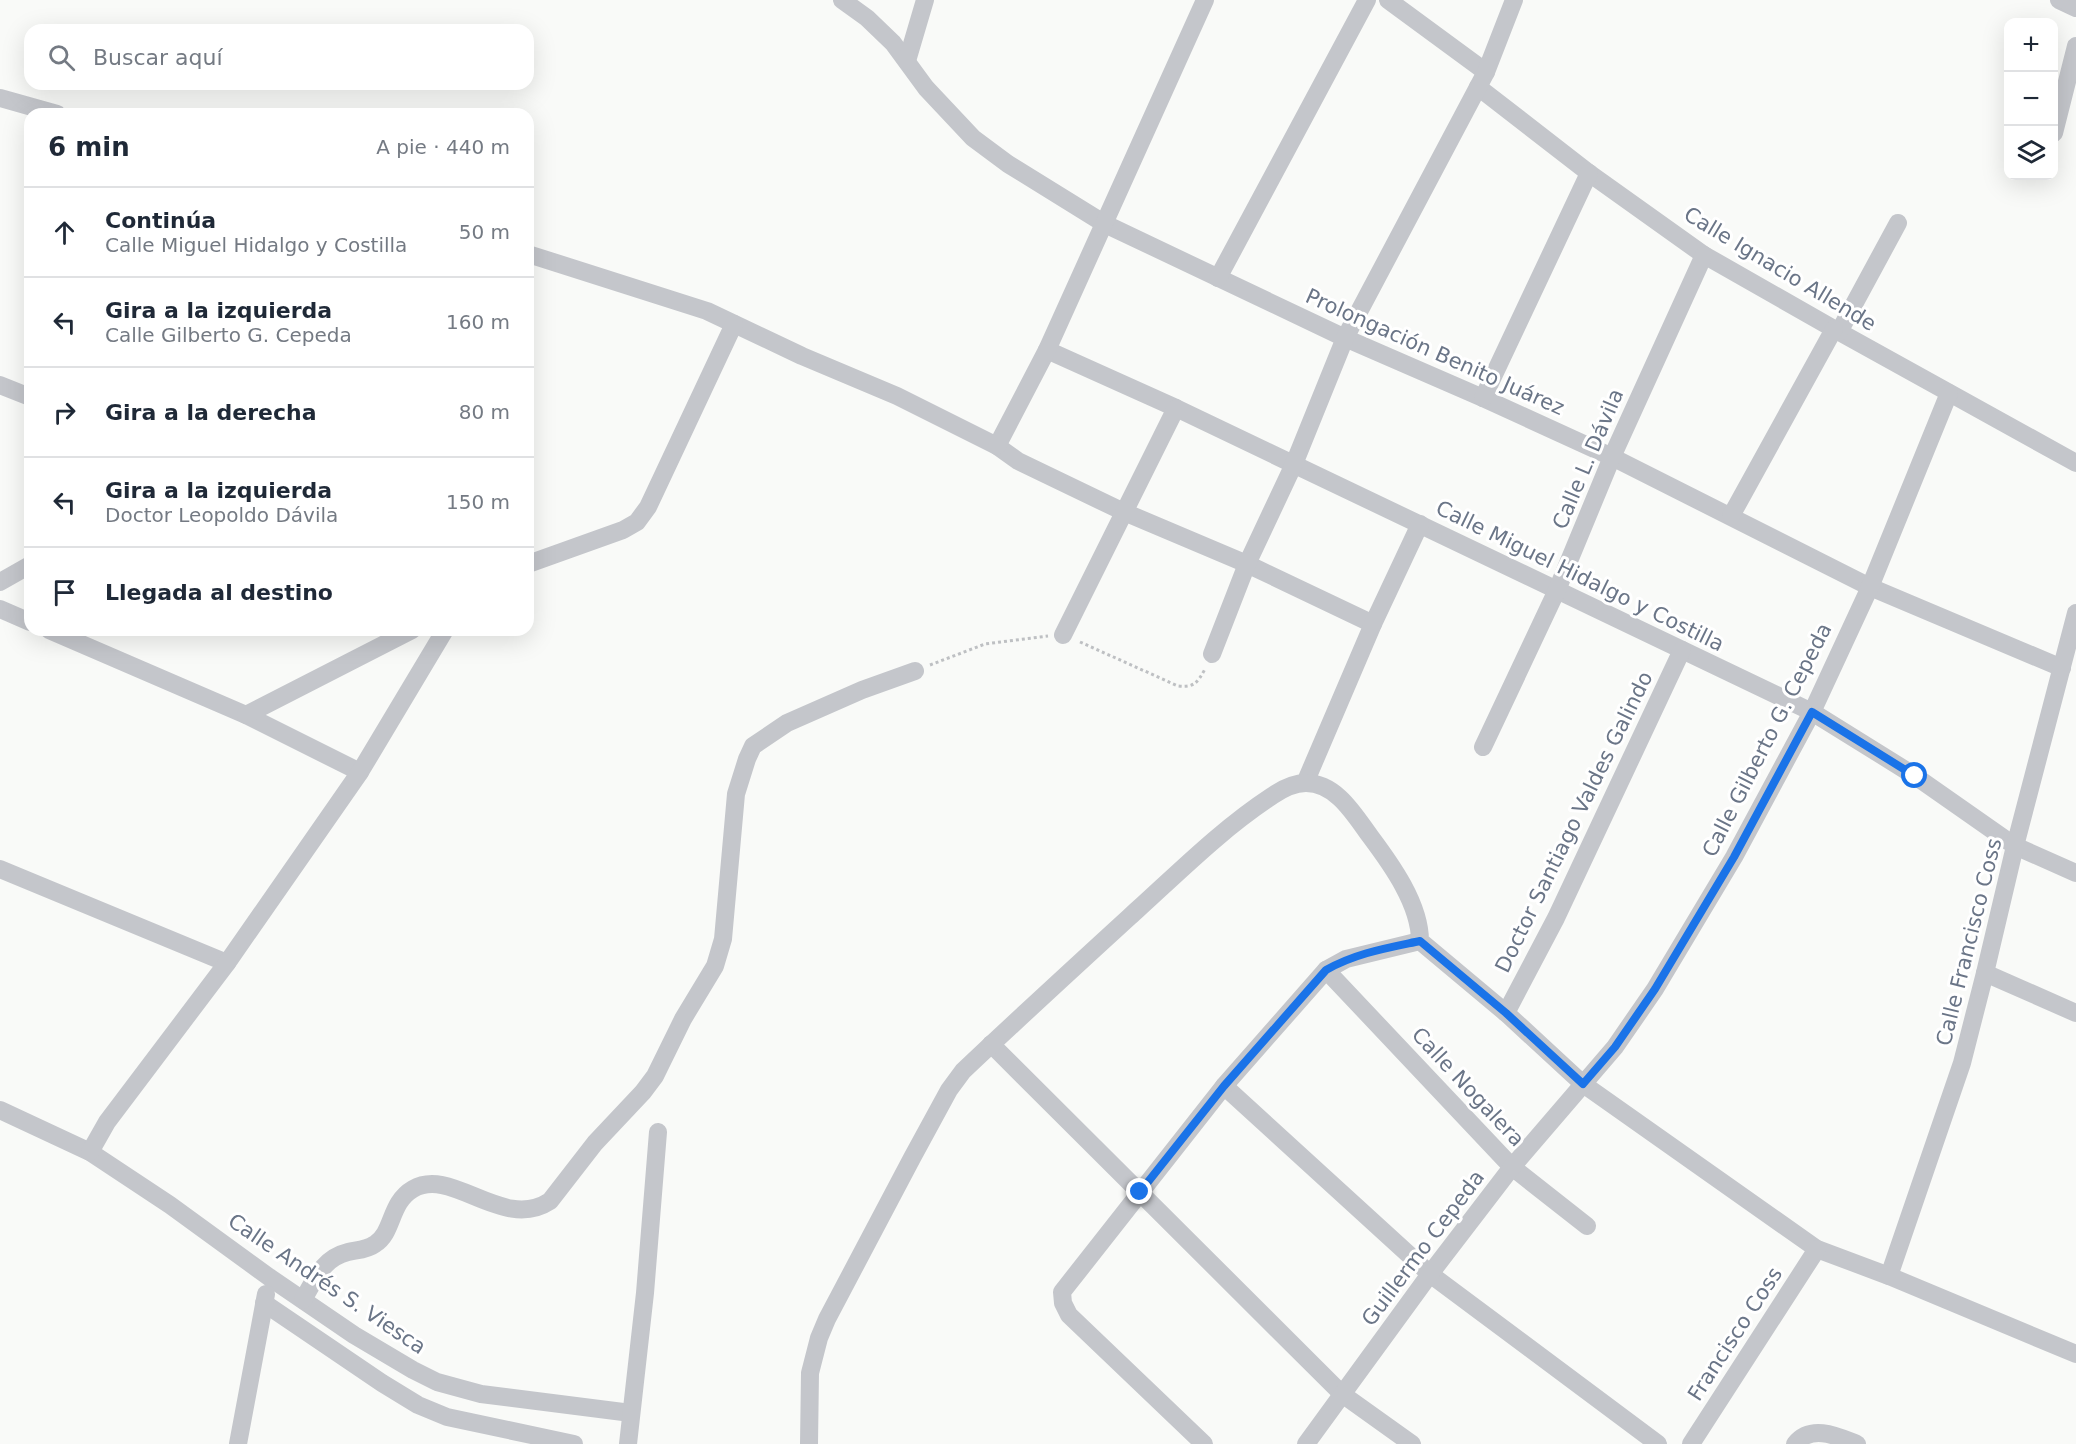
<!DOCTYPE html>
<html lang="es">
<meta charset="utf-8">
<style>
:root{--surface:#fff;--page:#f2f2f3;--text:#1f2937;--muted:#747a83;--line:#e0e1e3}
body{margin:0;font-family:"DejaVu Sans",sans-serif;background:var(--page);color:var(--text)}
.controls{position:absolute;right:18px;top:18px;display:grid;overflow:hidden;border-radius:12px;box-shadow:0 6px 24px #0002}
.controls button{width:54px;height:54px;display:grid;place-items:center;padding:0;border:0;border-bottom:2px solid var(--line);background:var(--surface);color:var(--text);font:30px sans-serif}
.stop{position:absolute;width:18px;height:18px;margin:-14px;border:4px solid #1a73e8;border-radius:50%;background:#fff}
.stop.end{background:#1a73e8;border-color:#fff;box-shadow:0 2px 6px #0008}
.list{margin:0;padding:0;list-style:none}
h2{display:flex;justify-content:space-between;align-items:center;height:78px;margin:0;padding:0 24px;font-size:26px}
h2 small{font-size:20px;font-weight:400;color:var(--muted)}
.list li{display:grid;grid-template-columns:39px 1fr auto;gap:18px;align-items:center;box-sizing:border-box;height:90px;padding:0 24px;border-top:2px solid var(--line)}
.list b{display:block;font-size:22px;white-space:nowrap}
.list p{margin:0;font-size:20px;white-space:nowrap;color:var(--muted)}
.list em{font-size:20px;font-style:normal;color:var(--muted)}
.icon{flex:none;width:33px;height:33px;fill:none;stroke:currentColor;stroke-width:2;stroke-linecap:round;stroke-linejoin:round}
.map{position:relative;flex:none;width:2076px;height:1444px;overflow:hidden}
.search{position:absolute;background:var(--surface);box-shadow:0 6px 24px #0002;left:24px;top:24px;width:510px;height:66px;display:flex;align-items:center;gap:15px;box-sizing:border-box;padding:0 21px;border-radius:18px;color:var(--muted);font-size:22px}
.panel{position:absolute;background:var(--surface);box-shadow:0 6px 24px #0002;left:24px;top:108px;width:510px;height:528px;border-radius:18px}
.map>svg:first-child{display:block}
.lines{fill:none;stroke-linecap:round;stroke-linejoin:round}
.path{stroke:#bec0c3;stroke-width:3;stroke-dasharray:3 3;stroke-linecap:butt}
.minor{stroke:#c4c6cb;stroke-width:18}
.route{stroke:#1a73e8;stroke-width:8}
.labels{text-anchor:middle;stroke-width:6;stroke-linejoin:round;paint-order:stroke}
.street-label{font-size:21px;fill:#6a7587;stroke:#fff}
</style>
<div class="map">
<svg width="2076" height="1444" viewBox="0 0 2076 1444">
<rect width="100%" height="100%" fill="#f9faf8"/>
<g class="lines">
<g class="path">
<path d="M1080 642 1178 686C1194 688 1198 682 1205 669"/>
<polyline points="930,665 985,644 1048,636"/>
</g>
<g class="minor">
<polyline points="842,0 867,18 893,43 926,88 973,138 1008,164 1105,224 1345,338 1483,398 1612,457 1870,587 2062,668"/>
<polyline points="1388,0 1486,72"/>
<polyline points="2059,0 2076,8"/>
<polyline points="907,61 925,0"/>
<polyline points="1478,87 1589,173 1704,255 1834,329 2076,463"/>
<polyline points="0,98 57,114"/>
<polyline points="2054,133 2076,46"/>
<polyline points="528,254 707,311 802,356 897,396 997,446 1018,461 1124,512 1247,564 1373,624"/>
<polyline points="1218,278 1367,0"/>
<polyline points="1839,332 1898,223"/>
<polyline points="1047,350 1176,408 1812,712 1915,776 2015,846 2076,873"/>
<polyline points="0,385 30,397"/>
<polyline points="1483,398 1589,173"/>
<polyline points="997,446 1047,350 1205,0"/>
<polyline points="1731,516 1834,329"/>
<polyline points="528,564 623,530 637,522 648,507 734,324"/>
<polyline points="0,582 30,565"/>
<polyline points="0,609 30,622"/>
<polyline points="49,630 246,715 360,772"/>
<polyline points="1063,635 1176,408"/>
<polyline points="1212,654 1247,564 1294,464 1345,338 1486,72 1514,0"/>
<polyline points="246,715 412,630"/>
<polyline points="1483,747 1557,590 1612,457 1704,255"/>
<polyline points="1305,783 1373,624 1420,524"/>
<polyline points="0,869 227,963"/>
<polyline points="1326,970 1512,1167 1587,1226"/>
<polyline points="1985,973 2076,1013"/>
<polyline points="1506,1013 1556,918 1682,650"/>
<polyline points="991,1044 1342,1394 1412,1444"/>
<polyline points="1224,1086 1430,1274 1658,1444"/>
<polyline points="0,1110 90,1152 170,1205 269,1277 354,1335 413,1370 437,1382 481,1394 631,1413"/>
<polyline points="90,1152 107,1122 227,963 360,772 445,630"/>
<polyline points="1889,1276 1962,1063 1985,973 2015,846 2076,613"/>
<path d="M303 1300C315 1279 323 1258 348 1252 357 1250 367 1250 375 1244 394 1232 389 1203 413 1189 452 1166 503 1232 550 1201L595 1143 643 1092 655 1076 683 1019 715 966 723 939 736 794 747 759 753 746 787 723 862 690 915 671"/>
<polyline points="264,1303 382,1383 418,1405 447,1417 574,1444"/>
<polyline points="238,1444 266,1294"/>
<polyline points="628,1444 645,1293 658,1132"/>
<path d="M809 1444 810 1373 819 1338 827 1319 912 1158 949 1090 963 1071C1020 1017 1078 964 1137 910 1180 871 1223 828 1272 796 1282 789 1294 783 1306 783 1336 783 1354 814 1370 836 1391 864 1420 904 1420 941L1506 1013 1583 1084 1817 1249 1889 1276 2076 1354"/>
<polyline points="1204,1444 1069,1315 1063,1303 1062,1292 1224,1086 1326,970 1346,959 1420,941"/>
<polyline points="1306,1444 1430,1274 1512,1167 1615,1047 1655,989 1734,857 1812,712 1870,587 1949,393"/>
<polyline points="1691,1444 1817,1249"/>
<path d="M1795 1444C1811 1424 1837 1436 1857 1444"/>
</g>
</g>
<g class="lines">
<path class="route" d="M1140 1192 1224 1086 1326 970C1356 953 1387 948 1420 941L1506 1013 1583 1084 1615 1047 1655 989 1734 857 1812 712 1915 776"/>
</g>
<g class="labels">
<g class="street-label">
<text transform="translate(1780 269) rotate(31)" y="7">Calle Ignacio Allende</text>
<text transform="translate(1435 352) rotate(24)" y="7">Prolongación Benito Juárez</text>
<text transform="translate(1588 459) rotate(-67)" y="7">Calle L. Dávila</text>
<text transform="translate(1580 576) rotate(26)" y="7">Calle Miguel Hidalgo y Costilla</text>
<text transform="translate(1767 740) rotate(-63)" y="7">Calle Gilberto G. Cepeda</text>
<text transform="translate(1574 822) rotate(-64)" y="7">Doctor Santiago Valdes Galindo</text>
<text transform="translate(1969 942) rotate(-76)" y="7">Calle Francisco Coss</text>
<text transform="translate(1468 1087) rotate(47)" y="7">Calle Nogalera</text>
<text transform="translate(1423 1248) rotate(-53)" y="7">Guillermo Cepeda</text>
<text transform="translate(327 1284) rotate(34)" y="7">Calle Andrés S. Viesca</text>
<text transform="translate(1735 1334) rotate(-57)" y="7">Francisco Coss</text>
</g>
</g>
</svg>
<div class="controls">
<button>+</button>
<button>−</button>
<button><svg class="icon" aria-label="layers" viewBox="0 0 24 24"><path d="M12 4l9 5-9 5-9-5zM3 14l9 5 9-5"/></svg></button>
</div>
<div class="stop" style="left:1915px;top:776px"></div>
<div class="stop end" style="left:1140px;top:1192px"></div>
<div class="search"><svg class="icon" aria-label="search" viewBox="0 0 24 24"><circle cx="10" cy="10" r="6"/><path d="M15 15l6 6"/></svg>Buscar aquí</div>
<section class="panel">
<h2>6 min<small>A pie · 440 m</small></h2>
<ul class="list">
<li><svg class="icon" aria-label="ahead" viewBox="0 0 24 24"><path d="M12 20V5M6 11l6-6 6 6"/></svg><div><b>Continúa</b><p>Calle Miguel Hidalgo y Costilla</p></div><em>50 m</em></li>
<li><svg class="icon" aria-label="left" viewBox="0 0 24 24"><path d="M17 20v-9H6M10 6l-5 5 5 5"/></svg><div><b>Gira a la izquierda</b><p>Calle Gilberto G. Cepeda</p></div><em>160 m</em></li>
<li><svg class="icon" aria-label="right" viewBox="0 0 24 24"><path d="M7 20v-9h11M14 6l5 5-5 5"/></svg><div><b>Gira a la derecha</b></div><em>80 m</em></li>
<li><svg class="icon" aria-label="left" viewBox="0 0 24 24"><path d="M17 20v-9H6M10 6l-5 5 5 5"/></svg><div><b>Gira a la izquierda</b><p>Doctor Leopoldo Dávila</p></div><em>150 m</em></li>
<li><svg class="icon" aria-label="arrive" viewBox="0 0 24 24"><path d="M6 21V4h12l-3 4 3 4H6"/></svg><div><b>Llegada al destino</b></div></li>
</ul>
</section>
</div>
